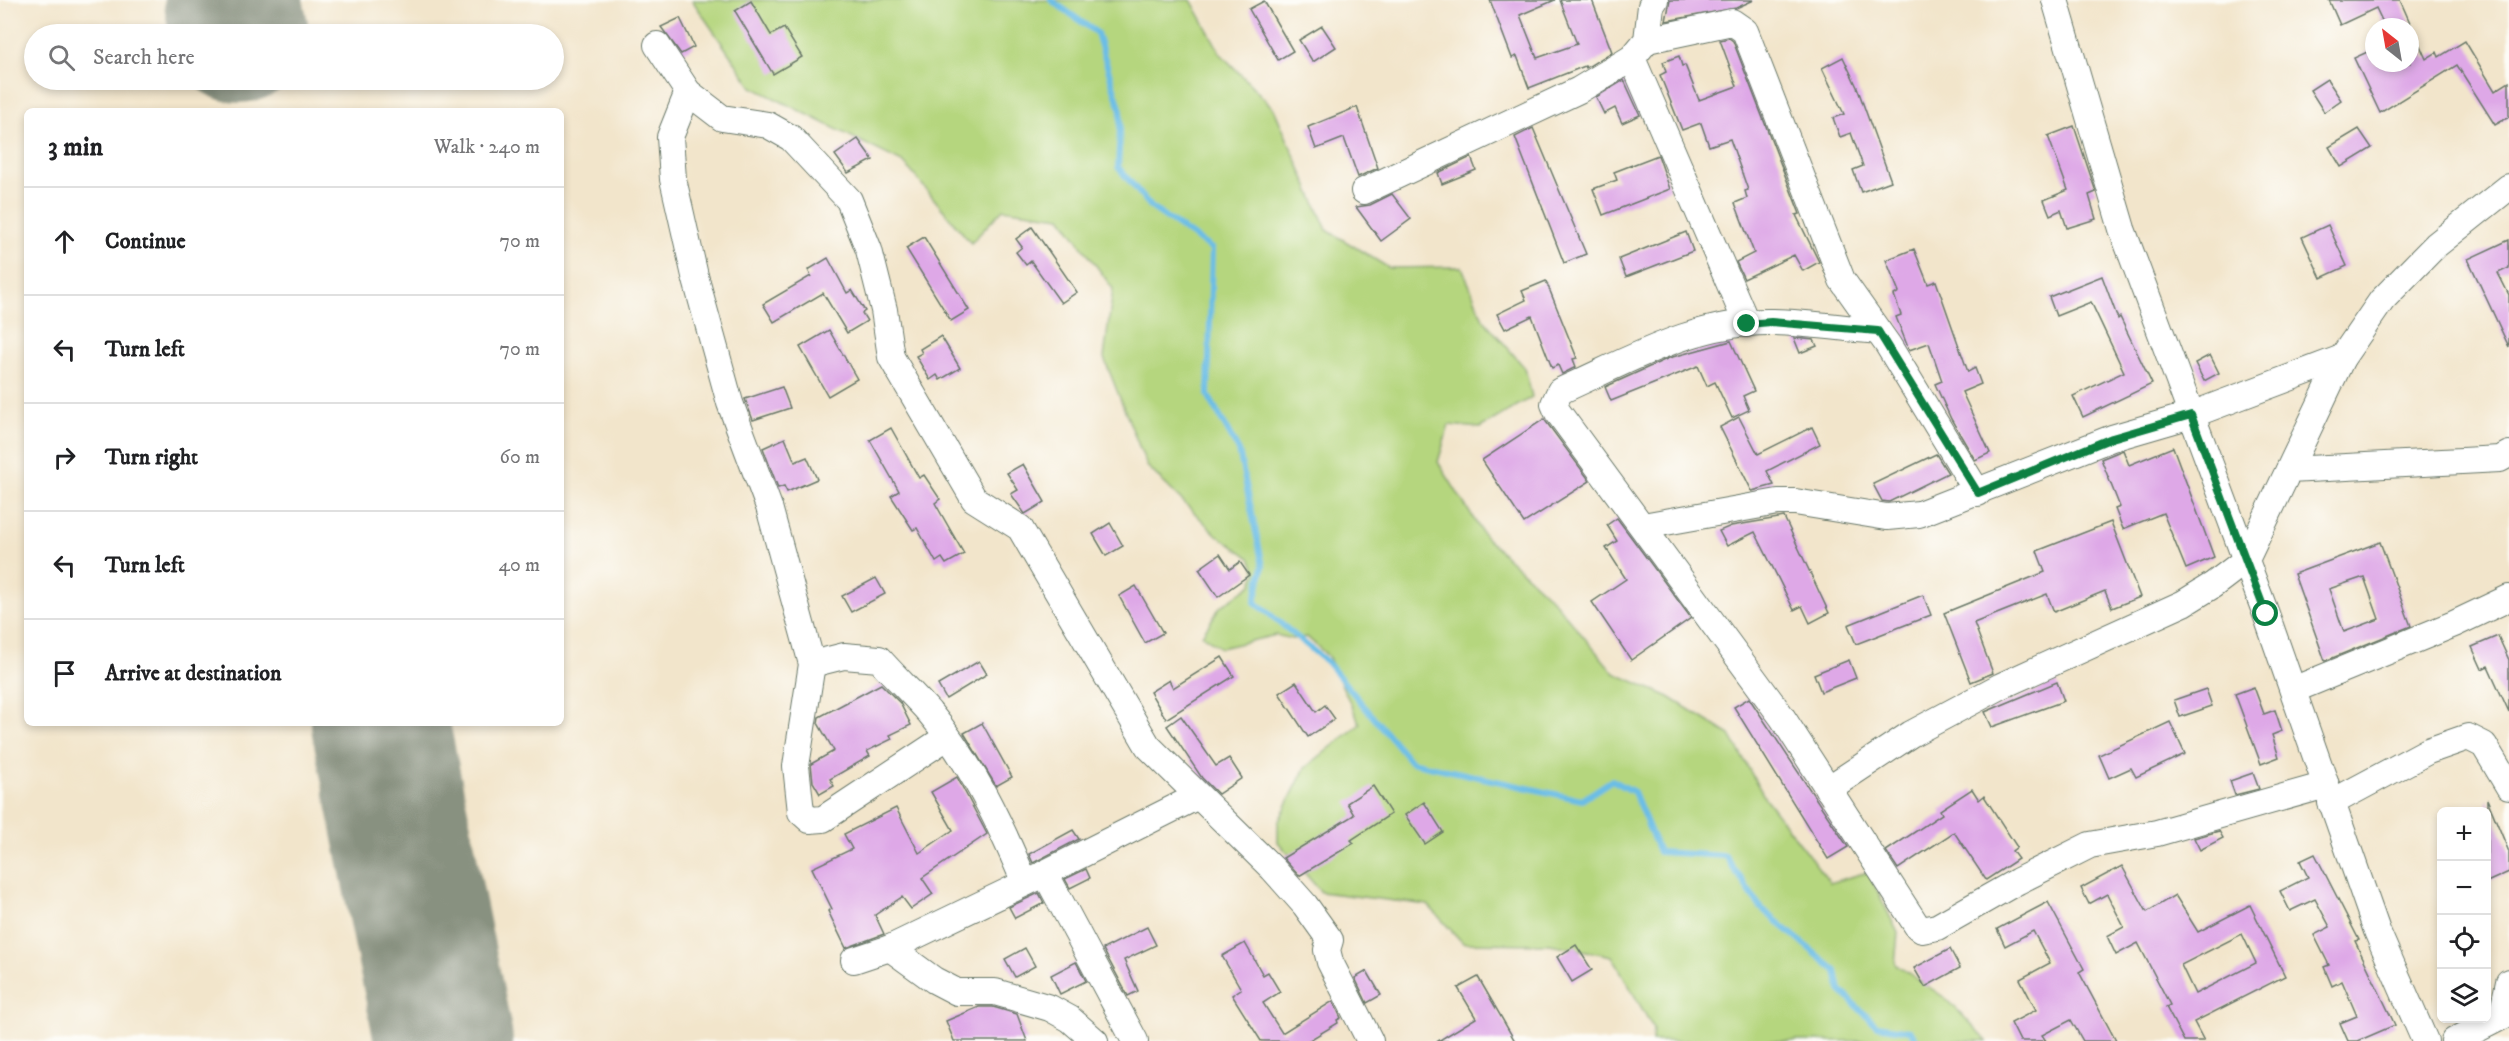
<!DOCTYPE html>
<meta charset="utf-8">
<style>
:root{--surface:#fff;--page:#f2f2f2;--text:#202124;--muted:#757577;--line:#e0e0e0}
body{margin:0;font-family:"IM FELL DW Pica",serif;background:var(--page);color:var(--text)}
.controls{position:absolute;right:18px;bottom:18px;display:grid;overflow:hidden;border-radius:9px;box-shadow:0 3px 9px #0003}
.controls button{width:54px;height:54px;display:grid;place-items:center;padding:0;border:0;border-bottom:2px solid var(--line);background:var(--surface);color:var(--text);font:30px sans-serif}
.compass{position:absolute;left:2365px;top:18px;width:54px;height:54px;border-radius:50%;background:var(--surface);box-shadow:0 3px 9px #0003;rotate:329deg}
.stop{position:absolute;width:18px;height:18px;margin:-14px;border:4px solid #0b8043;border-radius:50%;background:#fff}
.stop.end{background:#0b8043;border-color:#fff;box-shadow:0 2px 6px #0008}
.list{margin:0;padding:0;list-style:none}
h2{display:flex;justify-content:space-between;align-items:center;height:78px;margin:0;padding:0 24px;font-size:26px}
h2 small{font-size:20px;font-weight:400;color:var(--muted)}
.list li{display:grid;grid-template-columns:39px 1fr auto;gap:18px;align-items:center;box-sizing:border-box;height:108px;padding:0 24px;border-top:2px solid var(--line)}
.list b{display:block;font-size:22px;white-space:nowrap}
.list em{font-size:20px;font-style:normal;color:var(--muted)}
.icon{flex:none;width:33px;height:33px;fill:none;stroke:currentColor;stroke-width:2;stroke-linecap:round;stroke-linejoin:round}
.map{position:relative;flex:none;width:2509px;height:1041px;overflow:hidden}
.search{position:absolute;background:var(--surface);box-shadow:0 3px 9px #0003;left:24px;top:24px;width:540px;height:66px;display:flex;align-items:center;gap:15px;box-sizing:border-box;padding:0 21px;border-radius:33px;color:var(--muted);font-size:22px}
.panel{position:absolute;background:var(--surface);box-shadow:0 3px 9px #0003;left:24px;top:108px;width:540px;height:618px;border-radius:9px}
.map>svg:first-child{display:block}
.grass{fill:#b5d67e;stroke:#6a8a59;stroke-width:1.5}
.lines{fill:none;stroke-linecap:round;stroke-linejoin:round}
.stream{stroke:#6abde6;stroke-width:6}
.runway{stroke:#889180;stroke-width:138}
.building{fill:#dea8e7;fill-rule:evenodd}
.minor-casing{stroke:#697869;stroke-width:28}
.minor{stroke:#fff;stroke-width:26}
.route{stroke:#0b8043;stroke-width:8}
</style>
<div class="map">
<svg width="2509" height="1041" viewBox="0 0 2509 1041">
<rect width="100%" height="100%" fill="#fdfcf7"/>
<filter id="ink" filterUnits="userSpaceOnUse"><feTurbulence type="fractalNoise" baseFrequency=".0167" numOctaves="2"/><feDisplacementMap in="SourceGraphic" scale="12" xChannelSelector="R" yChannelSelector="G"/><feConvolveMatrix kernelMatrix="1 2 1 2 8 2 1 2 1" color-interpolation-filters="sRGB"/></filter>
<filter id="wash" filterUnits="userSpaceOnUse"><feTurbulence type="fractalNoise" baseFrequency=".008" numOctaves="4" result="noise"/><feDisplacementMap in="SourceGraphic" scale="24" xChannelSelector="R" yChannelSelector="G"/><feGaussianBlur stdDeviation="1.35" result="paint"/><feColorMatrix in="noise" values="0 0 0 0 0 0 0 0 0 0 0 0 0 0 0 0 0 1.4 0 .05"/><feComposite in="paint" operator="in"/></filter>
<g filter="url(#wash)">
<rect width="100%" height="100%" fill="#f2e5cb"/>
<polygon class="grass" points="692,0 1191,0 1221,54 1274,109 1327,230 1389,268 1462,267 1483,319 1525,368 1532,397 1480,428 1449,425 1438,462 1485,537 1552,599 1614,673 1669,697 1730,735 1765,798 1830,883 1868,872 1898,933 1895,964 1948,1000 1987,1041 1652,1041 1653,1028 1612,956 1550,944 1463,943 1428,905 1321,892 1278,842 1278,823 1305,768 1360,724 1328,656 1307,637 1292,639 1276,635 1221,648 1202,635 1220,607 1252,584 1256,572 1250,558 1217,535 1147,466 1104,358 1113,289 1061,217 1003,209 971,243 904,163 752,87"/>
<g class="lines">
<polyline class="stream" points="1051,0 1097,33 1121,111 1118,167 1152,208 1212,249 1208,395 1239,451 1263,566 1255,602 1327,662 1411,762 1582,800 1612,780 1634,792 1659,852 1725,856 1761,908 1836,971 1840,990 1877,1026 1910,1031 1918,1041"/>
<g class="runway">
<polyline points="233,0 240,34"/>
<polyline points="380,723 444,1041"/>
</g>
</g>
<g id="blocks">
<g class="building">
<polygon points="1490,0 1555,0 1520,15 1537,58 1577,44 1560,0 1592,0 1612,52 1586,68 1585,66 1529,88 1517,56 1512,58"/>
<polygon points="1670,0 1754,0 1736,8 1666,21"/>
<polygon points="2329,0 2400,0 2426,59 2437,52 2439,57 2465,41 2495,91 2509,82 2509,117 2495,125 2457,65 2380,113 2354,58 2374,49 2374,63 2410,63 2410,27 2385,27 2376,8 2340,25"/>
<polygon points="751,1 771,35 784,28 802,57 773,74 735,11"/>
<polygon points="1264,1 1293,51 1278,60 1249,9"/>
<polygon points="680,18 694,47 681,54 661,27"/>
<polygon points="1322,26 1336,47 1313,62 1299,40"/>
<polygon points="1729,38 1733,41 1800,214 1796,215 1819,262 1803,271 1794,255 1744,279 1736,262 1754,253 1735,203 1747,198 1745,191 1748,190 1730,139 1709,146 1701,123 1682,130 1660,75 1666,72 1663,62 1679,56 1682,66 1685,65 1699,100 1737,86 1720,40"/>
<polygon points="1843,57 1857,87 1891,181 1861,192 1853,170 1863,166 1851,133 1840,137 1833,118 1844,114 1822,68"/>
<polygon points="2327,79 2341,100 2324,112 2310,90"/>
<polygon points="1624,80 1640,115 1622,123 1615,108 1604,114 1596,97"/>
<polygon points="1357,107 1378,168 1358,177 1344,138 1316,149 1308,127"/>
<polygon points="2074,126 2096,192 2089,195 2096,219 2067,228 2061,210 2050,215 2044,200 2068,190 2048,136"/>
<polygon points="1533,128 1586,254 1564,263 1515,137"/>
<polygon points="2359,129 2372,148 2341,167 2329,147"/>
<polygon points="858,139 873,160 848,173 835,155"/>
<polygon points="1658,155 1670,189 1603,215 1593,189 1617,180 1614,172"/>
<polygon points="1471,157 1476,170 1442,184 1438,173"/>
<polygon points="1392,194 1411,219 1381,241 1356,207 1370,205"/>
<polygon points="2328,225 2347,266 2321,278 2302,237"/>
<polygon points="1032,227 1077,292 1061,303 1031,261 1026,265 1016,252 1022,247 1016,239"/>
<polygon points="1686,232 1693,251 1626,277 1619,259"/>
<polygon points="924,237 969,310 951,321 906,248"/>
<polygon points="2509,240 2509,268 2498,273 2509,295 2509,347 2468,259"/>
<polygon points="1914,249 1928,284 1936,281 1968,372 1975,368 1981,384 1962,392 1990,453 1975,460 1951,419 1935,384 1942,381 1929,343 1909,350 1896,317 1901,315 1894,295 1899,292 1886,260"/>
<polygon points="828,258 847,293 852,290 865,311 862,313 867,321 847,333 823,293 774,322 763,304 811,276 808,270"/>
<polygon points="2102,276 2118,319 2120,317 2152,384 2083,417 2073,396 2124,372 2091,302 2056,316 2049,297"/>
<polygon points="1546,281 1577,358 1573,359 1576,367 1562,374 1558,365 1552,368 1532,316 1505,329 1497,314 1526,300 1522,291"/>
<polygon points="829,330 857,379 828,396 800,347"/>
<polygon points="941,336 960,368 940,380 937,375 930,380 916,356 922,353 920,349"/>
<polygon points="1794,338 1814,340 1817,346 1800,353"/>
<polygon points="1731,341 1754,391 1743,396 1749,410 1732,418 1715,382 1707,386 1698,366 1611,401 1605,387 1669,358"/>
<polygon points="2210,355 2219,373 2204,381 2195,363"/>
<polygon points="782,387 790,408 753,420 745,399"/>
<polygon points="1739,417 1758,454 1812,427 1820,444 1767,471 1774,485 1752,491 1720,427"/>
<polygon points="1544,419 1590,481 1524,523 1482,460"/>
<polygon points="891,428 919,478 924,475 940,499 935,503 964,554 946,564 942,558 936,562 917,528 913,530 891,496 899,491 870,440"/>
<polygon points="785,438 795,462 807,457 817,479 787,492 784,486 778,488 763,448"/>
<polygon points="2173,447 2214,557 2186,569 2163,513 2123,529 2115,509 2120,507 2101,459 2123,450 2129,465"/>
<polygon points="1936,454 1948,473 1889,502 1882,501 1873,484"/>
<polygon points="1023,464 1045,502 1025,514 1011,494 1018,490 1007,473"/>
<polygon points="1784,517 1829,613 1810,623 1802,606 1794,610 1755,532 1727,546 1719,531 1731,526"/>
<polygon points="1617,518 1691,618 1631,660 1592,602 1626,579 1606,548 1617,541 1607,525"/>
<polygon points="2111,522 2140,597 2112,608 2105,591 2054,612 2047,594 1974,623 1993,673 1971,682 1944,613 2045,572 2037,551"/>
<polygon points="1110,523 1123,546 1106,556 1093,534"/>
<path d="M2380 542 2411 626 2325 661 2294 574ZM2364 577 2379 619 2344 632 2329 589Z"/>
<polygon points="1220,554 1230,569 1240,562 1249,575 1218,597 1199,569"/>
<polygon points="876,578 885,594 851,612 842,596"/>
<polygon points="1136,586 1163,633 1145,643 1119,596"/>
<polygon points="1923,595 1931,615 1856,644 1848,625"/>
<polygon points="2498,636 2509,660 2509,712 2488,666 2482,669 2472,647"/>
<polygon points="1222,657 1234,676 1166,719 1150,692 1169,680 1173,688"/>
<polygon points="1849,660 1856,678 1821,692 1814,674"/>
<polygon points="979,661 987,674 946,699 938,685"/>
<polygon points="1296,682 1316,712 1325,705 1335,719 1308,737 1279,693"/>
<polygon points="2057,682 2064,701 1992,727 1985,712"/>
<polygon points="881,684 900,703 911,725 890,735 892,739 867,751 870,756 830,779 834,786 820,794 813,782 811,764 834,751 818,723 819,717"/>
<polygon points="2254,687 2264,714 2275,710 2282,731 2272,735 2279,757 2261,764 2235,694"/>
<polygon points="2206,689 2212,706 2180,717 2174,700"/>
<polygon points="1749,698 1848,847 1828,859 1734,707"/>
<polygon points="1181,716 1216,766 1229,758 1242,778 1218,794 1202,778 1167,726"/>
<polygon points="2170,722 2185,754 2136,777 2131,768 2109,778 2099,755"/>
<polygon points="982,723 1012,777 996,786 964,733"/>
<polygon points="2253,773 2259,789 2235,795 2230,781"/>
<polygon points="957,777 987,834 922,878 933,894 911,909 902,897 875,915 884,934 846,948 828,911 832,909 812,868 852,849 844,834 896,808 919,853 953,830 931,792"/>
<polygon points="1373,786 1391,814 1351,840 1354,843 1299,876 1283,858 1354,815 1347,803"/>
<polygon points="1972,789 1979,800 1984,796 2017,847 2012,851 2018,859 1986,880 1954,832 1898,869 1886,851 1942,814 1940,810"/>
<polygon points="2487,799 2509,852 2509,872 2487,882"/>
<polygon points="1424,802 1443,832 1425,844 1405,815"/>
<polygon points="1073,830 1079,839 1033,863 1029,854"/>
<polygon points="2219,831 2223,838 2200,850 2194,838"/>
<polygon points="2315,854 2359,940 2355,941 2395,1025 2358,1041 2348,1041 2340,1023 2357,1016 2342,981 2332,986 2324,967 2329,965 2314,935 2330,927 2315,899 2290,911 2280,891 2308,877 2300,861"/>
<path d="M2122 866 2147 912 2175 895 2198 932 2250 905 2285 976 2194 1022 2204 1041H2184L2166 1007 2170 1005 2138 943 2116 955 2107 936 2124 927 2107 894 2089 904 2081 888ZM2242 934 2256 963 2195 994 2181 965Z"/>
<polygon points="1086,869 1090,878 1070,888 1065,879"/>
<polygon points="1039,893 1044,903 1015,918 1009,907"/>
<polygon points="2048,902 2084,969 2079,972 2116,1041 2083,1041 2071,1020 2042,1035 2046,1041 2020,1041 2011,1023 2036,1010 2020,979 2050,963 2033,931 2005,946 1997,929"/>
<polygon points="1147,927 1156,945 1124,960 1138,991 1128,996 1103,949"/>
<polygon points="1245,943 1263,975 1268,972 1280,992 1263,1003 1282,1033 1333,1001 1341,1018 1337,1020 1338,1023 1308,1041 1261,1041 1232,995 1241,989 1222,956"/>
<polygon points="1576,945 1592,970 1572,982 1557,957"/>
<polygon points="1025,948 1035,966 1015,977 1005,959"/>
<polygon points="1950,949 1960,968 1925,987 1914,968"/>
<polygon points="1076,962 1086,981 1060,994 1051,975"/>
<polygon points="1367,971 1381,995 1367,1003 1355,978"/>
<polygon points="1478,977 1515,1041 1438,1041 1476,1018 1458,988"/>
<polygon points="979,1007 993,1007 1017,1014 1027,1041 954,1041 946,1021"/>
</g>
</g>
</g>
<g filter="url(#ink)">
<use href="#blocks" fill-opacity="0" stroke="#697869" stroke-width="1.5"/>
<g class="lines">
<defs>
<g id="minor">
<polyline points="2055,0 2122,229 2266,614 2377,931 2425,1041"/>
<polyline points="1647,40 1732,22 1745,31 1842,280 1888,345 1978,493"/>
<polyline points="657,45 688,92 722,118 768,125 791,138 849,200 869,250 884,310 891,357 974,499 1020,528 1148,746 1273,869 1305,905 1330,940 1327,950 1330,962 1370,1041"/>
<polyline points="1632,58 1747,324"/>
<polyline points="688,92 670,137 673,179 695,276 730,403 769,507 812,664 796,766 801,812 810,820 823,819 947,737"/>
<polyline points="1364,191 1579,90 1632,58 1647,40 1651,6 1655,0"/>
<path d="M1878 331C1843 328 1808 323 1773 322 1696 320 1628 361 1560 391L1554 404 1557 411 1782 717 1917 926 1922 930 1937 927 2018 881 2090 845 2157 833 2326 785"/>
<polyline points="2289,470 2500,459 2509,454"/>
<polyline points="1643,526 1778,502 1795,502 1887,517 1919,514 2112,438 2191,415 2342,358"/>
<path d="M812 664 844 656 879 659C895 677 913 694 929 712 971 762 1000 823 1025 883"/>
<polyline points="2293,690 2454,624 2509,598"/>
<polyline points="1828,789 1911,734 2001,686 2184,603 2213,585 2246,560 2342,358 2382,300 2436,245 2509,187"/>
<polyline points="2331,803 2428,751 2468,737 2484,745 2509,787"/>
<polyline points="890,948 934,980 957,992 995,992 1050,1008 1070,1019 1095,1041"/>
<polyline points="854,960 890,948 1040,876"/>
<polyline points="2502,1015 2509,982"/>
<polyline points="1135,1041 1045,873 1196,797"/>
<polyline points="2454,1041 2509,1013"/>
</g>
</defs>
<use href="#minor" class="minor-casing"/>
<use href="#minor" class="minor"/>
</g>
</g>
<g class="lines" filter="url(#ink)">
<polyline class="route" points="1747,324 1771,322 1878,331 1978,493 2112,438 2191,415 2266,614"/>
</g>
</svg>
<div class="controls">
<button>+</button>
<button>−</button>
<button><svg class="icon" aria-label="locate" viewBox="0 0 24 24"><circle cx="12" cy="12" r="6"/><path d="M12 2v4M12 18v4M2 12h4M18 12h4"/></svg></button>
<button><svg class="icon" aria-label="layers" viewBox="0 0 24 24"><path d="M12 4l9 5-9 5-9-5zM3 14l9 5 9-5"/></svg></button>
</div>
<svg class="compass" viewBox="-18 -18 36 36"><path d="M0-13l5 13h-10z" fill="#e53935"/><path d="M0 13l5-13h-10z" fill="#757577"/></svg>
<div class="stop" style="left:2266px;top:614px"></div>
<div class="stop end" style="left:1747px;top:324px"></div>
<div class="search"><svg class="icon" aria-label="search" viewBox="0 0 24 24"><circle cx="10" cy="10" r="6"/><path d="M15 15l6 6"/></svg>Search here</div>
<section class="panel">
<h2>3 min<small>Walk · 240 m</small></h2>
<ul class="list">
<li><svg class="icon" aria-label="ahead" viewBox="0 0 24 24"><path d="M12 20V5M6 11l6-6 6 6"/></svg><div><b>Continue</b></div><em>70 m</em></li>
<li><svg class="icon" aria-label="left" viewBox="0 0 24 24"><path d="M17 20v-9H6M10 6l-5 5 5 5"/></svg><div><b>Turn left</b></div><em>70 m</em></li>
<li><svg class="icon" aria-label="right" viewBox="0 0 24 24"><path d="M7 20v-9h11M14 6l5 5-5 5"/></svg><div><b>Turn right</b></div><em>60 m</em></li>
<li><svg class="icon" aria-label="left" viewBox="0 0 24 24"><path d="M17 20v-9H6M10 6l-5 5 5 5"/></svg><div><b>Turn left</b></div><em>40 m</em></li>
<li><svg class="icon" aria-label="arrive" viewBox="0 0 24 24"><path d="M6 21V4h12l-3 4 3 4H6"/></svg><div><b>Arrive at destination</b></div></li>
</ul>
</section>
</div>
